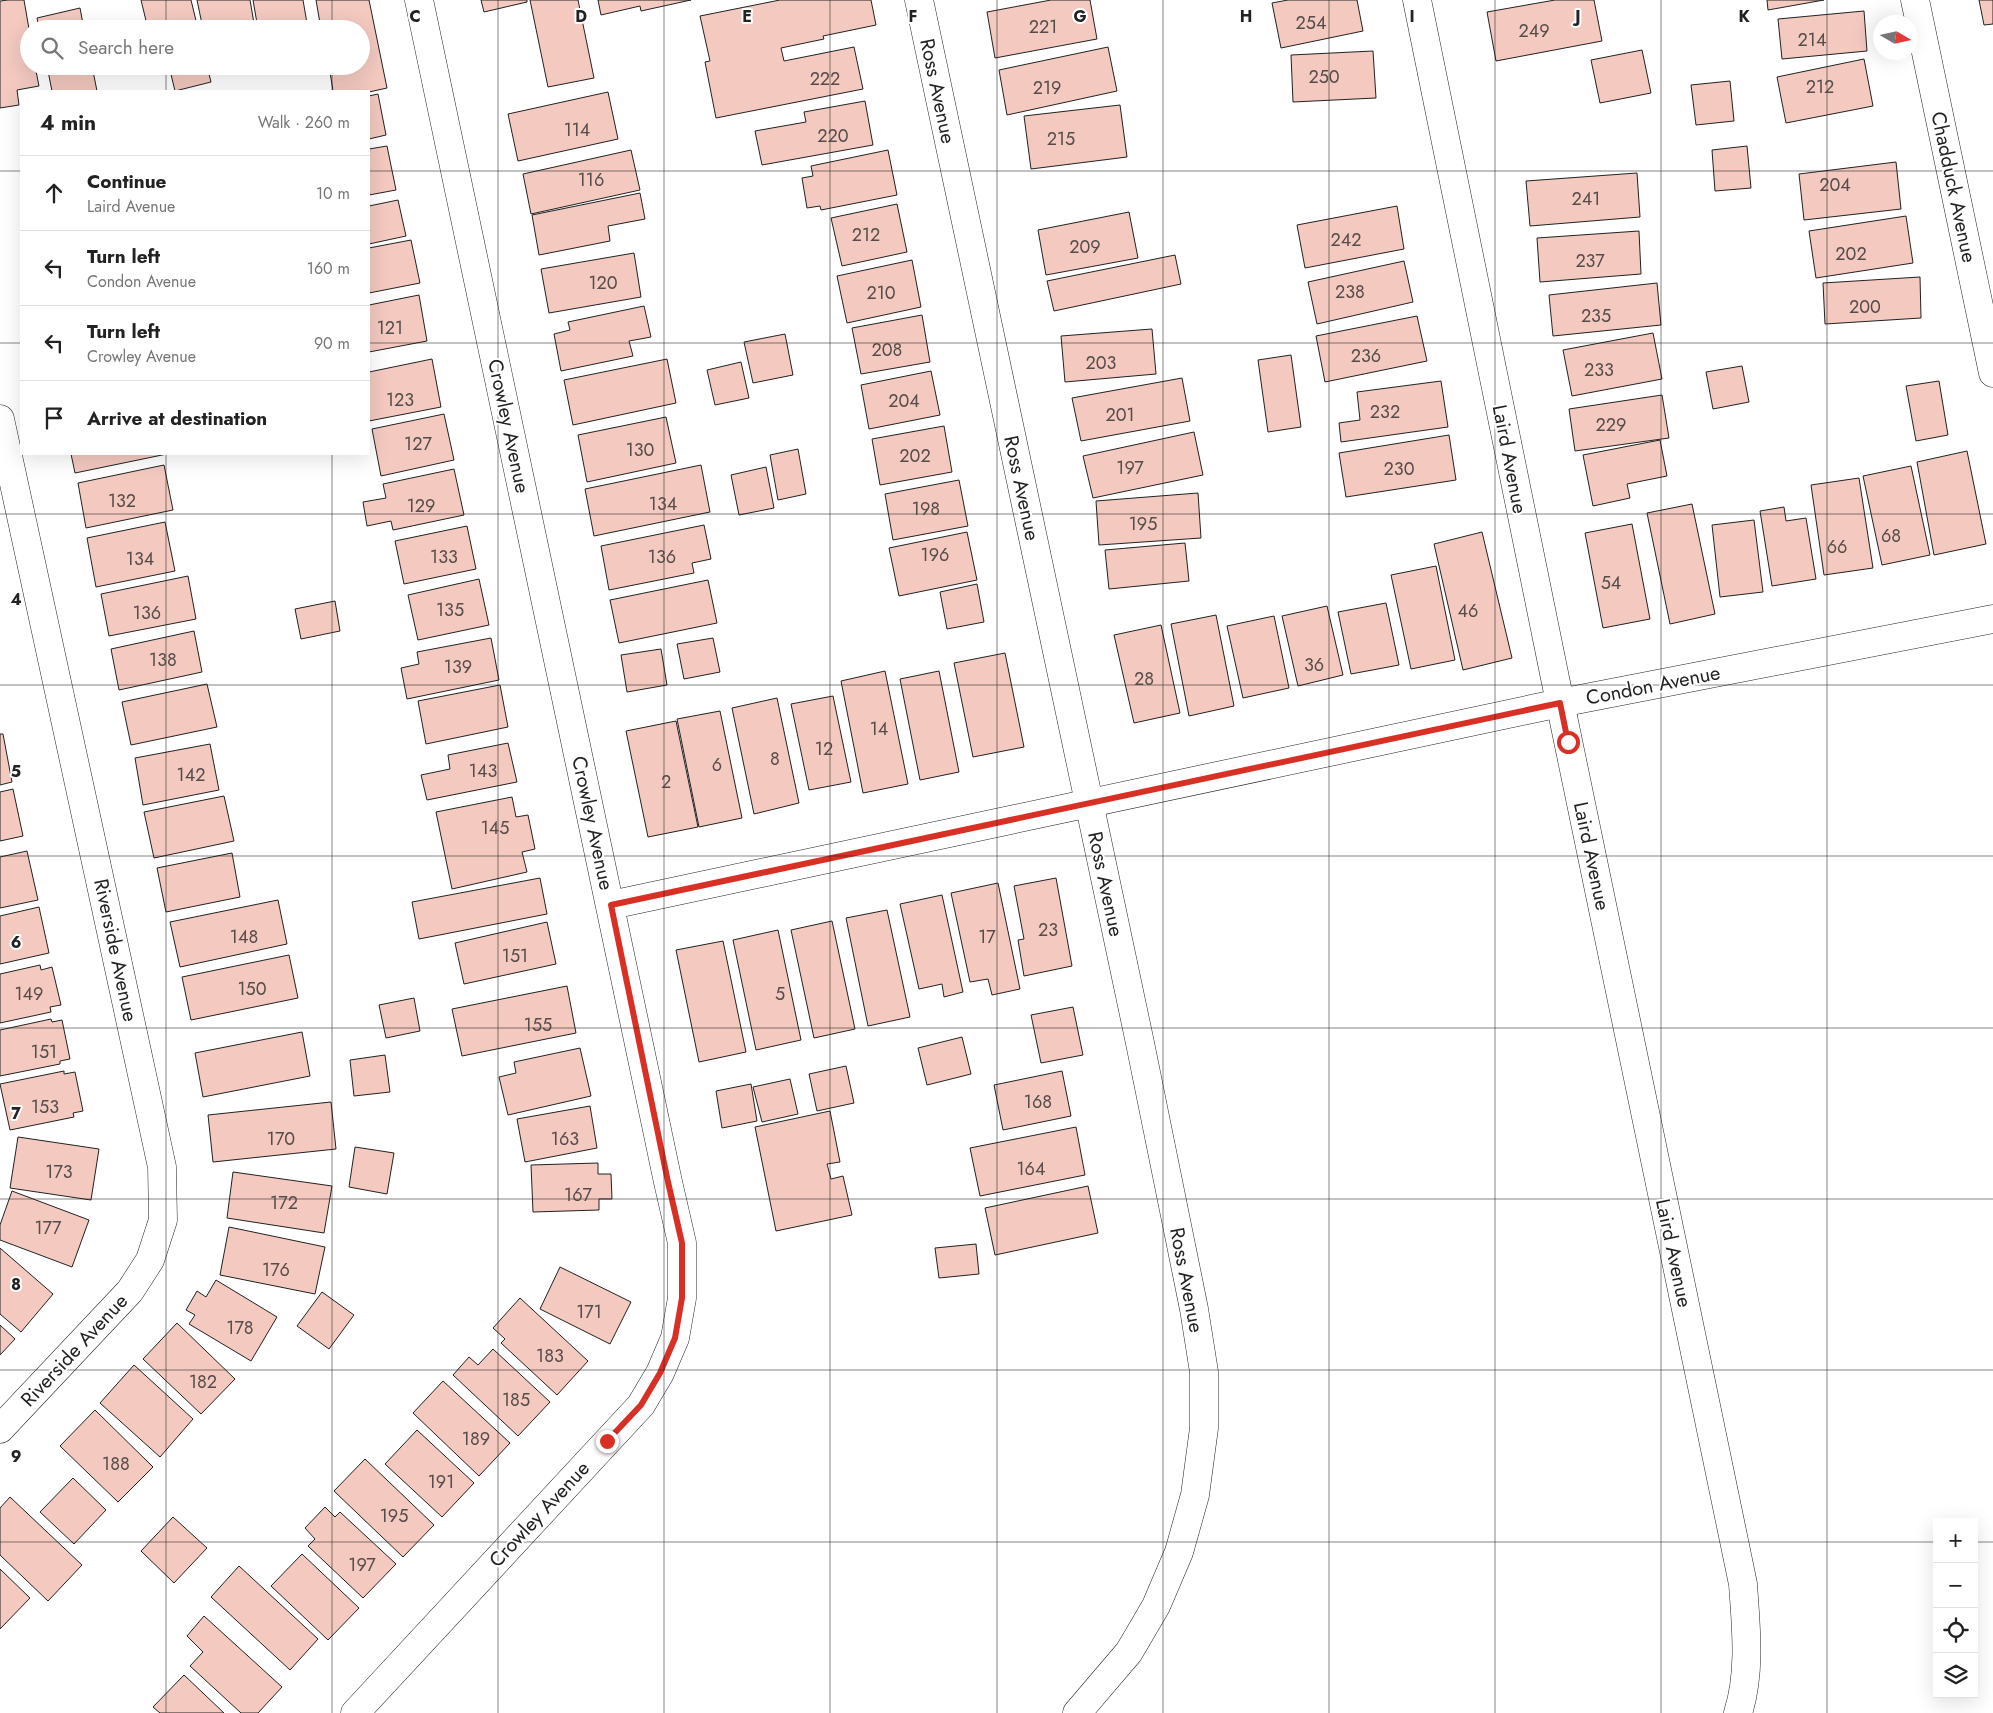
<!DOCTYPE html>
<meta charset="utf-8">
<style>
:root{--surface:#fff;--page:#f2f2f2;--text:#222;--muted:#767676;--line:#e0e0e0}
body{margin:0;font-family:Jost,sans-serif;background:var(--page);color:var(--text)}
.controls{position:absolute;right:15px;bottom:15px;display:grid;overflow:hidden;border-radius:0px;box-shadow:0 5px 20px #0002}
.controls button{width:45px;height:45px;display:grid;place-items:center;padding:0;border:0;border-bottom:1px solid var(--line);background:var(--surface);color:var(--text);font:25px sans-serif}
.compass{position:absolute;left:1873px;top:15px;width:45px;height:45px;border-radius:50%;background:var(--surface);box-shadow:0 5px 20px #0002;rotate:99deg}
.stop{position:absolute;width:15px;height:15px;margin:-11px;border:4px solid #d93025;border-radius:50%;background:#fff}
.stop.end{background:#d93025;border-color:#fff;box-shadow:0 1px 5px #0008}
.list{margin:0;padding:0;list-style:none}
h2{display:flex;justify-content:space-between;align-items:center;height:65px;margin:0;padding:0 20px;font-size:21px}
h2 small{font-size:16px;font-weight:400;color:var(--muted)}
.list li{display:grid;grid-template-columns:32px 1fr auto;gap:15px;align-items:center;box-sizing:border-box;height:75px;padding:0 20px;border-top:1px solid var(--line)}
.list b{display:block;font-size:19px;white-space:nowrap}
.list p{margin:0;font-size:16px;white-space:nowrap;color:var(--muted)}
.list em{font-size:16px;font-style:normal;color:var(--muted)}
.icon{flex:none;width:28px;height:28px;fill:none;stroke:currentColor;stroke-width:2;stroke-linecap:round;stroke-linejoin:round}
.map{position:relative;flex:none;width:1993px;height:1713px;overflow:hidden}
.search{position:absolute;background:var(--surface);box-shadow:0 5px 20px #0002;left:20px;top:20px;width:350px;height:55px;display:flex;align-items:center;gap:12px;box-sizing:border-box;padding:0 18px;border-radius:28px;color:var(--muted);font-size:19px}
.panel{position:absolute;background:var(--surface);box-shadow:0 5px 20px #0002;left:20px;top:90px;width:350px;height:365px;border-radius:0px}
.map>svg:first-child{display:block}
.building{fill:#f3c9c0;stroke:#222}
.lines{fill:none;stroke-linecap:round;stroke-linejoin:round}
.minor-casing{stroke:#222;stroke-width:29}
.minor{stroke:#fff;stroke-width:28}
.route{stroke:#d93025;stroke-width:6}
.grid{fill:none;stroke:#222;stroke-width:1;stroke-opacity:0.55}
.labels{text-anchor:middle;stroke-width:4;stroke-linejoin:round;paint-order:stroke}
.number-label{font-size:18px;fill:#564c4a}
.street-label{font-size:20px;fill:#222;stroke:#fff}
.grid-label{font-size:16px;text-anchor:middle;font-weight:bold;fill:#222;stroke:#fff;stroke-width:4;stroke-linejoin:round;paint-order:stroke}
</style>
<div class="map">
<svg width="1993" height="1713" viewBox="0 0 1993 1713">
<rect width="100%" height="100%" fill="#fff"/>
<g class="building">
<polygon points="8,0 24,0 29,29 29,66 35,66 39,86 17,90 19,105 0,108 0,1"/>
<polygon points="141,0 191,0 198,29 148,29"/>
<polygon points="197,0 250,0 255,29 203,29"/>
<polygon points="253,0 303,0 308,29 258,29"/>
<polygon points="316,0 369,0 387,88 369,92 333,91 329,66 361,66 361,29 321,29"/>
<polygon points="481,0 527,0 527,2 484,12"/>
<polygon points="530,0 578,0 594,78 548,87"/>
<polygon points="598,0 691,0 641,11 640,6 601,15"/>
<polygon points="780,0 871,0 876,25 823,36 824,39 781,48 784,61 854,47 863,89 716,118 705,62 710,61 700,16"/>
<polygon points="1051,0 1090,0 1097,39 995,58 987,12"/>
<polygon points="1288,0 1357,0 1363,31 1281,48 1272,3"/>
<polygon points="1555,0 1594,0 1602,41 1496,61 1487,12"/>
<polygon points="1767,0 1824,0 1768,10"/>
<polygon points="1979,0 1993,0 1993,24 1984,25"/>
<polygon points="80,8 84,29 39,29 37,18"/>
<polygon points="1864,11 1867,51 1782,59 1778,19"/>
<polygon points="1108,47 1117,91 1007,115 999,70"/>
<polygon points="1642,50 1651,93 1600,103 1591,60"/>
<polygon points="1373,51 1376,98 1293,102 1291,55"/>
<polygon points="1864,59 1873,106 1786,123 1777,77"/>
<polygon points="47,66 92,66 97,91 52,91"/>
<polygon points="169,66 207,66 211,82 175,91"/>
<polygon points="1730,81 1734,121 1696,125 1691,85"/>
<polygon points="608,92 618,139 518,161 508,114"/>
<polygon points="378,94 386,135 369,139 369,96"/>
<polygon points="865,101 873,145 762,165 755,131 806,122 804,112"/>
<polygon points="1120,105 1127,157 1031,169 1024,116"/>
<polygon points="387,146 396,190 369,195 369,149"/>
<polygon points="1747,146 1751,188 1715,191 1712,150"/>
<polygon points="631,150 640,190 531,214 523,174"/>
<polygon points="888,150 897,195 821,210 820,206 807,208 802,178 813,176 811,166"/>
<polygon points="1896,162 1901,209 1804,220 1799,174"/>
<polygon points="1637,173 1640,217 1530,226 1526,181"/>
<polygon points="640,193 645,219 608,226 610,241 539,255 532,215"/>
<polygon points="398,200 406,236 369,244 369,206"/>
<polygon points="897,204 907,252 842,266 831,218"/>
<polygon points="1397,206 1404,249 1305,268 1297,225"/>
<polygon points="1129,212 1138,258 1046,275 1038,230"/>
<polygon points="1906,216 1913,263 1816,278 1809,231"/>
<polygon points="1639,231 1641,274 1540,282 1537,238"/>
<polygon points="411,240 420,283 369,293 369,248"/>
<polygon points="634,253 641,297 549,313 541,269"/>
<polygon points="1175,255 1181,284 1054,311 1047,281"/>
<polygon points="912,260 921,307 847,323 837,276"/>
<polygon points="1404,261 1413,302 1317,324 1308,282"/>
<polygon points="1920,277 1921,318 1825,324 1823,283"/>
<polygon points="1657,283 1661,325 1553,336 1549,295"/>
<polygon points="419,295 427,341 369,352 369,305"/>
<polygon points="644,306 651,337 629,341 633,356 561,371 554,334 570,330 568,322"/>
<polygon points="922,315 930,362 861,374 852,328"/>
<polygon points="1417,316 1427,361 1325,382 1316,336"/>
<polygon points="1152,329 1156,374 1065,382 1061,336"/>
<polygon points="1653,333 1662,379 1572,396 1563,350"/>
<polygon points="785,334 793,375 753,383 744,342"/>
<polygon points="1291,355 1301,427 1268,432 1258,360"/>
<polygon points="432,359 441,407 369,421 369,372"/>
<polygon points="667,359 676,403 573,425 564,380"/>
<polygon points="741,362 749,398 715,405 707,370"/>
<polygon points="1742,366 1749,402 1713,409 1706,372"/>
<polygon points="931,371 940,415 869,429 861,385"/>
<polygon points="1182,378 1190,421 1081,441 1072,398"/>
<polygon points="1441,381 1448,427 1341,442 1339,423 1360,420 1357,392"/>
<polygon points="1939,381 1948,435 1916,441 1906,386"/>
<polygon points="1662,395 1669,438 1575,451 1569,409"/>
<polygon points="444,414 454,460 381,476 372,429"/>
<polygon points="666,417 676,463 587,482 578,435"/>
<polygon points="944,426 952,472 880,485 872,439"/>
<polygon points="1194,432 1203,475 1093,498 1083,456"/>
<polygon points="1449,435 1456,480 1346,497 1339,453"/>
<polygon points="1660,440 1667,476 1627,484 1630,498 1593,506 1583,455"/>
<polygon points="798,449 806,494 778,500 770,455"/>
<polygon points="1967,451 1986,544 1934,555 1917,462"/>
<polygon points="71,454 167,454 75,473"/>
<polygon points="164,465 173,510 86,528 78,483"/>
<polygon points="701,465 710,512 594,536 585,489"/>
<polygon points="1911,466 1930,555 1882,565 1863,476"/>
<polygon points="766,467 774,508 739,515 731,475"/>
<polygon points="454,469 464,515 393,530 391,521 367,526 363,502 386,498 383,484"/>
<polygon points="1859,478 1873,568 1824,575 1811,485"/>
<polygon points="959,480 968,526 893,540 885,494"/>
<polygon points="1198,493 1201,538 1099,545 1096,501"/>
<polygon points="1692,504 1715,614 1670,624 1647,513"/>
<polygon points="1784,507 1786,521 1806,518 1816,579 1772,586 1760,511"/>
<polygon points="1754,520 1763,592 1720,597 1712,525"/>
<polygon points="165,522 175,571 96,587 87,538"/>
<polygon points="1632,524 1650,619 1603,628 1585,533"/>
<polygon points="704,525 711,559 692,563 694,573 609,590 601,546"/>
<polygon points="467,526 476,569 404,584 395,541"/>
<polygon points="967,532 977,580 899,596 889,548"/>
<polygon points="1482,532 1512,658 1463,670 1434,544"/>
<polygon points="1185,543 1189,581 1109,589 1105,550"/>
<polygon points="1436,566 1455,660 1411,669 1391,575"/>
<polygon points="188,576 196,619 109,636 101,594"/>
<polygon points="479,579 489,625 418,640 408,595"/>
<polygon points="708,580 717,623 619,643 610,600"/>
<polygon points="977,584 984,622 947,629 940,592"/>
<polygon points="335,601 340,631 301,639 295,609"/>
<polygon points="1386,603 1399,665 1351,674 1338,612"/>
<polygon points="1327,606 1343,675 1298,686 1282,616"/>
<polygon points="1216,615 1234,706 1189,716 1171,624"/>
<polygon points="1274,616 1289,688 1243,698 1227,626"/>
<polygon points="1161,625 1180,713 1134,723 1114,635"/>
<polygon points="194,631 202,672 119,690 111,649"/>
<polygon points="491,638 499,680 407,699 401,668 419,664 417,652"/>
<polygon points="713,638 720,672 684,679 677,644"/>
<polygon points="661,649 667,685 627,692 621,655"/>
<polygon points="1005,653 1024,747 973,757 954,663"/>
<polygon points="885,671 908,784 863,793 841,681"/>
<polygon points="939,671 959,772 920,780 900,679"/>
<polygon points="207,684 217,727 131,745 122,702"/>
<polygon points="500,685 508,727 426,744 418,701"/>
<polygon points="833,696 851,782 809,790 791,704"/>
<polygon points="777,698 799,803 754,814 732,708"/>
<polygon points="720,711 742,818 699,827 677,719"/>
<polygon points="676,721 698,827 648,837 626,731"/>
<polygon points="0,734 3,734 12,782 0,785"/>
<polygon points="508,743 517,782 427,800 421,775 450,769 448,755"/>
<polygon points="210,744 219,790 143,805 135,758"/>
<polygon points="13,789 23,836 0,841 0,792"/>
<polygon points="224,796 234,841 154,858 144,812"/>
<polygon points="512,797 516,817 528,815 535,849 522,852 527,872 452,889 436,812"/>
<polygon points="27,851 38,900 0,908 0,857"/>
<polygon points="232,853 240,897 166,912 157,868"/>
<polygon points="540,878 547,914 419,939 412,902"/>
<polygon points="1056,878 1072,966 1024,976 1018,940 1024,939 1014,886"/>
<polygon points="998,883 1020,989 992,995 988,979 970,982 951,893"/>
<polygon points="942,895 963,992 944,997 942,984 919,989 900,904"/>
<polygon points="278,900 287,944 180,967 170,922"/>
<polygon points="39,907 49,953 0,964 0,916"/>
<polygon points="887,910 910,1017 868,1026 846,918"/>
<polygon points="832,921 855,1029 814,1038 791,930"/>
<polygon points="547,922 556,964 464,984 455,943"/>
<polygon points="778,930 801,1040 756,1050 733,940"/>
<polygon points="723,941 746,1052 699,1062 676,950"/>
<polygon points="289,955 298,998 191,1020 182,977"/>
<polygon points="40,965 41,970 52,967 61,1005 50,1007 51,1012 0,1023 0,974"/>
<polygon points="567,986 576,1033 462,1056 452,1009"/>
<polygon points="414,998 420,1031 386,1038 379,1005"/>
<polygon points="1073,1007 1083,1055 1041,1063 1031,1015"/>
<polygon points="51,1019 52,1022 62,1020 70,1059 60,1061 60,1064 0,1076 0,1030"/>
<polygon points="302,1032 310,1076 203,1097 195,1053"/>
<polygon points="962,1037 971,1074 927,1085 918,1048"/>
<polygon points="580,1048 591,1096 508,1115 499,1077 516,1073 514,1062"/>
<polygon points="385,1055 390,1092 354,1096 350,1060"/>
<polygon points="846,1066 854,1103 817,1111 809,1074"/>
<polygon points="64,1071 64,1074 75,1072 83,1111 73,1113 74,1117 10,1130 0,1084"/>
<polygon points="1062,1071 1071,1116 1003,1130 994,1085"/>
<polygon points="790,1079 798,1114 762,1122 753,1087"/>
<polygon points="751,1084 757,1121 722,1128 716,1091"/>
<polygon points="331,1102 336,1149 213,1162 208,1115"/>
<polygon points="590,1106 597,1148 525,1162 517,1119"/>
<polygon points="830,1111 840,1162 827,1164 831,1179 843,1176 852,1215 776,1231 755,1127"/>
<polygon points="1076,1127 1085,1175 980,1196 970,1148"/>
<polygon points="18,1137 99,1149 91,1200 10,1188"/>
<polygon points="355,1147 394,1153 387,1194 349,1187"/>
<polygon points="598,1163 598,1174 611,1174 612,1199 599,1199 599,1210 533,1212 531,1165"/>
<polygon points="233,1172 332,1186 324,1233 227,1218"/>
<polygon points="1088,1186 1098,1233 995,1255 985,1208"/>
<polygon points="12,1191 89,1220 72,1267 0,1240 0,1225"/>
<polygon points="229,1227 325,1247 315,1294 220,1275"/>
<polygon points="976,1244 979,1274 939,1278 935,1248"/>
<polygon points="0,1248 53,1294 21,1332 0,1314"/>
<polygon points="560,1267 631,1302 610,1344 540,1309"/>
<polygon points="216,1280 277,1317 251,1361 189,1324 195,1315 186,1310 197,1291 206,1297"/>
<polygon points="322,1292 354,1315 329,1349 297,1326"/>
<polygon points="520,1298 588,1361 557,1395 501,1343 505,1339 493,1328"/>
<polygon points="177,1323 235,1379 201,1414 143,1359"/>
<polygon points="0,1325 15,1339 0,1355"/>
<polygon points="493,1349 550,1402 518,1436 453,1375 469,1357 478,1365"/>
<polygon points="134,1365 193,1419 160,1457 100,1403"/>
<polygon points="443,1381 510,1443 479,1476 413,1413"/>
<polygon points="95,1410 153,1467 118,1502 60,1446"/>
<polygon points="417,1430 474,1483 442,1517 385,1464"/>
<polygon points="365,1459 434,1525 403,1557 334,1491"/>
<polygon points="73,1478 106,1510 74,1544 40,1512"/>
<polygon points="10,1497 82,1565 48,1601 0,1555 0,1508"/>
<polygon points="325,1507 335,1517 340,1512 396,1564 363,1598 308,1546 315,1539 305,1528"/>
<polygon points="173,1517 207,1548 174,1583 141,1551"/>
<polygon points="302,1554 359,1608 328,1640 271,1586"/>
<polygon points="239,1566 318,1639 290,1670 211,1597"/>
<polygon points="0,1569 30,1598 0,1629"/>
<polygon points="204,1616 282,1687 258,1713 241,1713 190,1666 203,1652 187,1636"/>
<polygon points="184,1675 224,1713 160,1713 153,1707"/>
</g>
<g class="lines">
<defs>
<g id="minor">
<polyline points="919,0 1140,1043 1194,1309 1204,1372 1204,1428 1195,1495 1179,1552 1156,1606 1129,1652 1077,1713"/>
<path d="M1417 0 1555 678 1743 1584C1746 1627 1751 1672 1738 1713"/>
<polyline points="1915,0 1993,373"/>
<polyline points="0,419 162,1167 163,1220 150,1260 130,1291 0,1429"/>
<polyline points="611,905 1560,703 1993,619"/>
<polyline points="355,1713 641,1405 660,1373 675,1338 682,1298 682,1243 668,1182 419,0"/>
</g>
</defs>
<use href="#minor" class="minor-casing"/>
<use href="#minor" class="minor"/>
</g>
<g class="lines">
<polyline class="route" points="607,1441 641,1405 660,1373 675,1338 682,1298 682,1243 668,1182 611,905 1560,703 1568,742"/>
</g>
<path class="grid" d="M166 0V29M332 0V29M498 0V1713M664 0V1713M830 0V1713M997 0V1713M1163 0V1713M1329 0V1713M1495 0V1713M1661 0V1713M1827 0V1713M166 66V91M332 66V91M0 171H21M369 171H1993M0 343H21M369 343H1993M166 454V1713M332 454V1713M0 514H1993M0 685H1993M0 856H1993M0 1028H1993M0 1199H1993M0 1370H1993M0 1542H1937M1974 1542H1993"/>
<g class="labels">
<g class="number-label">
<text x="1311" y="29">254</text>
<text x="1043" y="33">221</text>
<text x="1534" y="37">249</text>
<text x="1812" y="46">214</text>
<text x="1324" y="83">250</text>
<text x="825" y="85">222</text>
<text x="1820" y="93">212</text>
<text x="1047" y="94">219</text>
<text x="577" y="136">114</text>
<text x="833" y="142">220</text>
<text x="1061" y="145">215</text>
<text x="591" y="186">116</text>
<text x="1835" y="191">204</text>
<text x="1586" y="205">241</text>
<text x="866" y="241">212</text>
<text x="1346" y="246">242</text>
<text x="1085" y="253">209</text>
<text x="1851" y="260">202</text>
<text x="1590" y="267">237</text>
<text x="603" y="289">120</text>
<text x="1350" y="298">238</text>
<text x="881" y="299">210</text>
<text x="1865" y="313">200</text>
<text x="1596" y="322">235</text>
<text x="390" y="334">121</text>
<text x="887" y="356">208</text>
<text x="1366" y="362">236</text>
<text x="1101" y="369">203</text>
<text x="1599" y="376">233</text>
<text x="400" y="406">123</text>
<text x="904" y="407">204</text>
<text x="1385" y="418">232</text>
<text x="1120" y="421">201</text>
<text x="1611" y="431">229</text>
<text x="418" y="450">127</text>
<text x="640" y="456">130</text>
<text x="915" y="462">202</text>
<text x="1130" y="474">197</text>
<text x="1399" y="475">230</text>
<text x="122" y="507">132</text>
<text x="663" y="510">134</text>
<text x="421" y="512">129</text>
<text x="926" y="515">198</text>
<text x="1143" y="530">195</text>
<text x="1891" y="542">68</text>
<text x="1837" y="553">66</text>
<text x="935" y="561">196</text>
<text x="444" y="563">133</text>
<text x="662" y="563">136</text>
<text x="140" y="565">134</text>
<text x="1611" y="589">54</text>
<text x="450" y="616">135</text>
<text x="1468" y="617">46</text>
<text x="147" y="619">136</text>
<text x="163" y="666">138</text>
<text x="1314" y="671">36</text>
<text x="458" y="673">139</text>
<text x="1144" y="685">28</text>
<text x="879" y="735">14</text>
<text x="824" y="755">12</text>
<text x="775" y="765">8</text>
<text x="717" y="771">6</text>
<text x="483" y="777">143</text>
<text x="191" y="781">142</text>
<text x="666" y="788">2</text>
<text x="495" y="834">145</text>
<text x="1048" y="936">23</text>
<text x="244" y="943">148</text>
<text x="987" y="943">17</text>
<text x="515" y="962">151</text>
<text x="252" y="995">150</text>
<text x="29" y="1000">149</text>
<text x="780" y="1000">5</text>
<text x="538" y="1031">155</text>
<text x="44" y="1058">151</text>
<text x="1038" y="1108">168</text>
<text x="45" y="1113">153</text>
<text x="281" y="1145">170</text>
<text x="565" y="1145">163</text>
<text x="1031" y="1175">164</text>
<text x="59" y="1178">173</text>
<text x="578" y="1201">167</text>
<text x="284" y="1209">172</text>
<text x="48" y="1234">177</text>
<text x="276" y="1276">176</text>
<text x="589" y="1318">171</text>
<text x="240" y="1334">178</text>
<text x="550" y="1362">183</text>
<text x="203" y="1388">182</text>
<text x="516" y="1406">185</text>
<text x="476" y="1445">189</text>
<text x="116" y="1470">188</text>
<text x="441" y="1488">191</text>
<text x="394" y="1522">195</text>
<text x="362" y="1571">197</text>
</g>
<g class="street-label">
<text transform="translate(938 91) rotate(78)" y="7">Ross Avenue</text>
<text transform="translate(1954 187) rotate(78)" y="7">Chadduck Avenue</text>
<text transform="translate(509 426) rotate(78)" y="7">Crowley Avenue</text>
<text transform="translate(1510 459) rotate(79)" y="7">Laird Avenue</text>
<text transform="translate(1022 488) rotate(78)" y="7">Ross Avenue</text>
<text transform="translate(1653 685) rotate(-11)" y="7">Condon Avenue</text>
<text transform="translate(593 823) rotate(78)" y="7">Crowley Avenue</text>
<text transform="translate(1592 856) rotate(78)" y="7">Laird Avenue</text>
<text transform="translate(1106 884) rotate(78)" y="7">Ross Avenue</text>
<text transform="translate(116 950) rotate(78)" y="7">Riverside Avenue</text>
<text transform="translate(1674 1253) rotate(78)" y="7">Laird Avenue</text>
<text transform="translate(1187 1280) rotate(79)" y="7">Ross Avenue</text>
<text transform="translate(74 1350) rotate(-47)" y="7">Riverside Avenue</text>
<text transform="translate(539 1514) rotate(-47)" y="7">Crowley Avenue</text>
</g>
</g>
<g class="grid-label">
<text x="415" y="22">C</text>
<text x="581" y="22">D</text>
<text x="747" y="22">E</text>
<text x="913" y="22">F</text>
<text x="1080" y="22">G</text>
<text x="1246" y="22">H</text>
<text x="1412" y="22">I</text>
<text x="1578" y="22">J</text>
<text x="1744" y="22">K</text>
<text x="16" y="605">4</text>
<text x="16" y="777">5</text>
<text x="16" y="948">6</text>
<text x="16" y="1119">7</text>
<text x="16" y="1290">8</text>
<text x="16" y="1462">9</text>
</g>
</svg>
<div class="controls">
<button>+</button>
<button>−</button>
<button><svg class="icon" aria-label="locate" viewBox="0 0 24 24"><circle cx="12" cy="12" r="6"/><path d="M12 2v4M12 18v4M2 12h4M18 12h4"/></svg></button>
<button><svg class="icon" aria-label="layers" viewBox="0 0 24 24"><path d="M12 4l9 5-9 5-9-5zM3 14l9 5 9-5"/></svg></button>
</div>
<svg class="compass" viewBox="-18 -18 36 36"><path d="M0-13l5 13h-10z" fill="#e53935"/><path d="M0 13l5-13h-10z" fill="#767676"/></svg>
<div class="stop" style="left:1568px;top:742px"></div>
<div class="stop end" style="left:607px;top:1441px"></div>
<div class="search"><svg class="icon" aria-label="search" viewBox="0 0 24 24"><circle cx="10" cy="10" r="6"/><path d="M15 15l6 6"/></svg>Search here</div>
<section class="panel">
<h2>4 min<small>Walk · 260 m</small></h2>
<ul class="list">
<li><svg class="icon" aria-label="ahead" viewBox="0 0 24 24"><path d="M12 20V5M6 11l6-6 6 6"/></svg><div><b>Continue</b><p>Laird Avenue</p></div><em>10 m</em></li>
<li><svg class="icon" aria-label="left" viewBox="0 0 24 24"><path d="M17 20v-9H6M10 6l-5 5 5 5"/></svg><div><b>Turn left</b><p>Condon Avenue</p></div><em>160 m</em></li>
<li><svg class="icon" aria-label="left" viewBox="0 0 24 24"><path d="M17 20v-9H6M10 6l-5 5 5 5"/></svg><div><b>Turn left</b><p>Crowley Avenue</p></div><em>90 m</em></li>
<li><svg class="icon" aria-label="arrive" viewBox="0 0 24 24"><path d="M6 21V4h12l-3 4 3 4H6"/></svg><div><b>Arrive at destination</b></div></li>
</ul>
</section>
</div>
